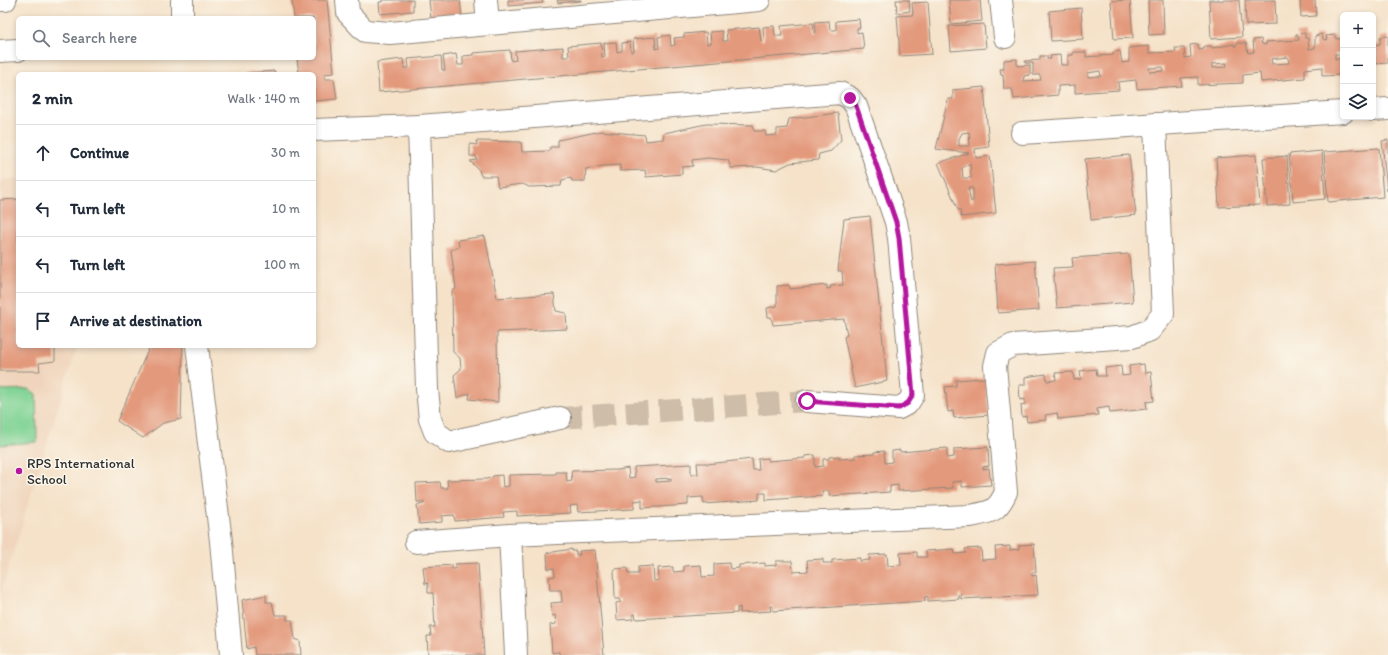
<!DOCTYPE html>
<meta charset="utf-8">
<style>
:root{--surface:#fff;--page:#f2f2f3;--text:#1f2937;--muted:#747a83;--line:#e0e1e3}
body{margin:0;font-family:Itim,sans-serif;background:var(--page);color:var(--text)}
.controls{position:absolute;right:12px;top:12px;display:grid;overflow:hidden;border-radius:6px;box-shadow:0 2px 6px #0003}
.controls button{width:36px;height:36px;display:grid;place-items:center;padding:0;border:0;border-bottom:1px solid var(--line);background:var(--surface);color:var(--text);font:20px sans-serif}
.stop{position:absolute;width:12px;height:12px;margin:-9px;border:3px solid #b5179e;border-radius:50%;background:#fff}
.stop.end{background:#b5179e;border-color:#fff;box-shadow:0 1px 4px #0008}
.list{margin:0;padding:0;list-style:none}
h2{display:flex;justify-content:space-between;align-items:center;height:52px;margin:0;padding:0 16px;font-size:17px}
h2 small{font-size:13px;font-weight:400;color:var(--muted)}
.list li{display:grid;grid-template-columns:26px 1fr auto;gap:12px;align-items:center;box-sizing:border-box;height:56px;padding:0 16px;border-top:1px solid var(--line)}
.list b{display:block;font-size:15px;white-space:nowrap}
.list em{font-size:13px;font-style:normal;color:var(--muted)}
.icon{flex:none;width:22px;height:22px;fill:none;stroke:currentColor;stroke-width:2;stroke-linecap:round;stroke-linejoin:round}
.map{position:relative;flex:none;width:1388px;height:655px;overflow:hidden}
.search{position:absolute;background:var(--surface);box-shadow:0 2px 6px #0003;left:16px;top:16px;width:300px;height:44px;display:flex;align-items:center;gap:10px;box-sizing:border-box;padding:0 14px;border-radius:6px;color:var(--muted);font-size:15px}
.panel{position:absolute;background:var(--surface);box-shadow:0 2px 6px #0003;left:16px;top:72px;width:300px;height:276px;border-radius:6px}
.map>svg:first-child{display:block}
.built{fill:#f0d5bc}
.green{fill:#80d394;stroke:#567f60}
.building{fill:#e3997c;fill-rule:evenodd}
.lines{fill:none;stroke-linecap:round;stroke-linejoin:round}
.minor-tunnel{stroke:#cdbda9;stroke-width:22;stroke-dasharray:22 11;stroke-linecap:butt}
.minor-casing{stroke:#90867a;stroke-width:24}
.minor{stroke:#fff;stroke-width:22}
.route{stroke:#b5179e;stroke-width:5}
.poi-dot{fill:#b5179e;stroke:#fbf7ec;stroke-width:1.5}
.labels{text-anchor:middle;stroke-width:3;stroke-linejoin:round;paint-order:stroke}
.poi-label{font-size:14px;fill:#2b2b2b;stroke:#fbf7ec;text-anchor:start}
</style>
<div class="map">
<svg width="1388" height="655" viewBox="0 0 1388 655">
<rect width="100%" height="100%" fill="#fbf7ec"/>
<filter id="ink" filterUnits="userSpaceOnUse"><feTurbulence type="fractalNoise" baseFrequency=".025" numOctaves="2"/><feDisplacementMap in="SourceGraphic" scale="8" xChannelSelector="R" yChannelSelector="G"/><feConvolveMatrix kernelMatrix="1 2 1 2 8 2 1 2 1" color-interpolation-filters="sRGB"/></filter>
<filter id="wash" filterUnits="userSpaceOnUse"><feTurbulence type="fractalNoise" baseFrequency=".012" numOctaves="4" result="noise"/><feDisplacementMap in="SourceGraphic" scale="16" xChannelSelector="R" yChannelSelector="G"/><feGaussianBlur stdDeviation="0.9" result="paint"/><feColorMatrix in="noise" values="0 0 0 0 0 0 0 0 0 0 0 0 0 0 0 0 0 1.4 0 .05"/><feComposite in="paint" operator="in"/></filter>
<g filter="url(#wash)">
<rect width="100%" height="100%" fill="#f5e2c9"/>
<polygon class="built" points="18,179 18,346 77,346 0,595 0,180"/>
<polygon class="green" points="29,389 36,394 37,442 0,445 0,390"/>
<g id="blocks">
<g class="building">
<polygon points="292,0 327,0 334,73 325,74 325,79 334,79 337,99 314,101 314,74 299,74 297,58 314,58 314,18 294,18"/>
<polygon points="382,0 413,0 413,11 380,14 379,2 382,2"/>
<polygon points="429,0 460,0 462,17 431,19"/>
<polygon points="508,0 542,0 543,3 508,6"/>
<polygon points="557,0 581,0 581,1 558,3"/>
<polygon points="896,0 909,0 910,11 897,13"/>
<polygon points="949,0 980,0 982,21 951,24"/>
<polygon points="1130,0 1133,38 1114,39 1111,1"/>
<polygon points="1148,0 1163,0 1164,34 1149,35"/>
<polygon points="1209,0 1239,0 1242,37 1211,39"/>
<polygon points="1245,0 1275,0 1276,24 1246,25"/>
<polygon points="1300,0 1315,0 1316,16 1301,17"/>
<polygon points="928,2 932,54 900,56 897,16 913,15 912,3"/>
<polygon points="1081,8 1083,39 1051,41 1049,11"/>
<polygon points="859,19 860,28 857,28 857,33 862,32 864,49 379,92 377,62 403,59 404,68 409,68 408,59 441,56 442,70 445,70 443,56 456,54 458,65 463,65 463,56 473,55 473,53 510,50 511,61 516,60 515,51 563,47 563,57 569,57 568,46 601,43 602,57 605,57 604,43 616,42 617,52 622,51 622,43 630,42 631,52 634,51 633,39 655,37 656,49 659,48 658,37 670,35 671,46 675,45 674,38 684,37 684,34 706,32 707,44 711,43 710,32 722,31 723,41 727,41 726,30 759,27 761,41 764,40 763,27 774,26 775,36 782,36 781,26 813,23 814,33 816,32 815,22 829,21 830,30 836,30 836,21"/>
<polygon points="984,24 986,48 951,51 949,26"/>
<path d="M1305 33V38H1308L1309 49 1315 48V36L1322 34 1323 39 1327 40 1326 36 1335 35 1336 39 1343 38V54H1335V59L1343 58V75L1322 76V67L1305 69V78L1261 82 1260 73 1243 75V83L1198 85V77L1181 78 1182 86 1137 89 1136 80 1118 82 1119 90 1075 93V85L1058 86V95L1014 99 1012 89H1004L1003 74 1001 75 1000 69H1004V60L1017 59V66L1030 65V75L1024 76 1023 81 1041 80 1040 75H1033V63H1025V61L1040 60V56H1047V59H1051L1050 56 1060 55 1061 65H1068V55H1073V52H1086V57L1113 55V52L1120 51 1122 63 1129 62V48L1149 46V53L1176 52 1175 48H1184L1185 58 1191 57 1190 45 1198 44 1199 50 1204 49V46H1211L1212 48 1234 44V46H1236L1237 43H1246L1248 53 1254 52 1253 40 1261 39 1262 44 1266 45V42L1299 40 1298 36 1296 37V34ZM1288 57 1289 63 1272 64 1271 59ZM1227 63 1226 67 1212 68V64ZM1163 67 1164 71 1150 72 1149 68ZM1100 71 1101 76 1088 77V73Z"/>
<polygon points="1388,36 1388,63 1373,64 1373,45 1380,44 1380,37"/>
<polygon points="275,71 275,74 246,74 246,73"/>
<path d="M984 87 989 147 975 149 976 158 990 156 996 213 961 217 960 210H958L938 163 969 153 936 149 948 99H953V90ZM969 132 970 146H959V139L962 133ZM970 163 971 178H963L962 168ZM968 188H973V201L971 202Z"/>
<polygon points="838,113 841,140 831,151 819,154 818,160 790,163 776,170 757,167 731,168 728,160 708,158 692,160 693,166 682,167 682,174 646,177 645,170 620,171 620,165 603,166 586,169 585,181 572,181 571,178 562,180 561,186 529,187 523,184 498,187 496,176 481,176 479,170 470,161 477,160 476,156 470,156 470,144 477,145 476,141 521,142 522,152 550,151 550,147 558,147 558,140 601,131 645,135 646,141 663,139 664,133 706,124 753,125 754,131 765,131 766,136 777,135 777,129 787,128 789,119"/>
<polygon points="1388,140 1388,191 1387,191 1382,141"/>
<polygon points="1379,148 1383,197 1328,202 1324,152"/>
<polygon points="1322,151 1325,199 1293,202 1289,154"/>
<polygon points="1129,155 1136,215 1091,220 1085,159"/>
<polygon points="1256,155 1260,205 1219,207 1216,158"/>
<polygon points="1287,156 1290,204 1267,206 1263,158"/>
<polygon points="18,199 18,346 55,346 55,361 39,363 40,371 0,371 0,200"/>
<polygon points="870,216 887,381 855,388 844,337 847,335 844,319 773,325 771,317 768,317 767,308 777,306 777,286 789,285 790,289 827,285 827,289 831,288 830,286 843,285 842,271 838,271 844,219"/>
<polygon points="485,236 497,298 554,294 556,311 566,313 567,329 497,332 498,402 469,399 470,393 457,398 454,375 461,369 460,358 453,352 452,291 456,289 451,250 459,247 458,240"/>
<polygon points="1129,254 1133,302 1057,308 1053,268 1073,267 1072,258"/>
<polygon points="1035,261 1039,310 998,313 995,264"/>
<polygon points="150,346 183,346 181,419 163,423 143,438 117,421"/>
<polygon points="1144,364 1145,373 1151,372 1154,401 1146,402 1147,409 1110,413 1109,407 1097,409 1098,415 1058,419 1057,413 1045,415 1046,420 1027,422 1026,416 1022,417 1021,405 1025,404 1025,399 1020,400 1019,385 1025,385 1025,377 1046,374 1047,381 1056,380 1055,373 1073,372 1074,380 1081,379 1080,371 1096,369 1097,376 1106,376 1105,368 1121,366 1122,376 1130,375 1129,366"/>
<polygon points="985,378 989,415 954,418 953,411 948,412 945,387 956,386 956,380"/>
<path d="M988 447 989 466 983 467V469L989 468 991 485 962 487V481L952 482 953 488 898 491V485L890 486V492L829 496V491H822L823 496 766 500V493H759V500L704 504 703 497 688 498V505L642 508V500L634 501V509L578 512 577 505 570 506 571 513 517 516V511L503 512 504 517 455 521 454 515 442 516V522L419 524 417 505 424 504V502H417L416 483 440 482 441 488H448L447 480 486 479 493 477V476L502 475 503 487 509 486V475L556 474V472H566L567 482 572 481 571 471 618 470 628 468 629 478 635 477 634 467 691 464V475L698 474 697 463H707V464L752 459 753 470H759L758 459 768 458V461L805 458V456L815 455V467L823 466V459H829V457L839 456V459L855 458V455L874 454V452L884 451 885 463 892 462V451L900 450 901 452 947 448V458L954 457V449ZM671 478V481L656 482V479Z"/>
<polygon points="1034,544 1036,572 1032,572 1032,576 1036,575 1038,595 961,599 961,594 958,595 959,599 928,601 928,596 925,597 925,601 773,611 773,606 770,606 771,611 740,613 740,607 737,608 737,613 636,619 635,614 633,615 633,619 617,620 616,603 621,602 620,599 615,599 614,569 627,568 628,574 638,574 638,567 653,566 654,581 659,580 658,568 673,567 673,572 684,571 684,566 701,565 702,577 714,576 714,564 729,563 730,569 739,568 739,565 765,563 765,566 776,565 776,561 792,561 793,572 808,571 807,560 823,559 823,563 832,563 832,560 860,558 860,561 870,560 869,555 887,554 888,566 901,565 900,553 917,552 917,557 927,557 926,551 954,549 955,554 966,553 965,549 981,548 982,560 996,559 995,547 1010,546 1010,550 1019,549 1019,545"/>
<polygon points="572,549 572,551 576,551 576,555 580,555 579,551 595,550 604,655 559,655 559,652 552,653 550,625 556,624 555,615 552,616 551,603 562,602 561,590 550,590 549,577 555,576 554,568 548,569 547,553"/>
<polygon points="478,563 484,655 428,655 427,636 431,636 430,627 435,627 433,593 428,593 428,583 425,584 423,567 452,565 452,569 455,569 455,564"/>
<polygon points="266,595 266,602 272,602 275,615 287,615 287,620 292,620 295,639 300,641 301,655 255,655 254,647 247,649 242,600"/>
</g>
</g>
</g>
<g filter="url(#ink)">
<use href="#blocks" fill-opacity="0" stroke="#90867a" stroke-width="1"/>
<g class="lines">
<polyline class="minor-tunnel" points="560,418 807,401"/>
<defs>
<g id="minor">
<polyline points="0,0 5,0"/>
<polyline points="347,0 348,13 365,31 390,33 759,0"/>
<polyline points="486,0 488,23"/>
<polyline points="1001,0 1005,37"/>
<polyline points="182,18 182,0"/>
<polyline points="0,51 18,50"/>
<polyline points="1373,110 1388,109"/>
<polyline points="419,126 427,389 430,419 435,432 449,442 560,418"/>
<polyline points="314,130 419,126 840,93 850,98 856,106 896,222 899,238 913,395 908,403 899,408 807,401"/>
<polyline points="1022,133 1343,112"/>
<polyline points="197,346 221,541 231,655"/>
<polyline points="510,535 516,655"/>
<path d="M416 542 510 535 970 516C991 512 997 512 1006 492L995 366 998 353 1013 345 1132 337 1150 330 1163 314 1155 124"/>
</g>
</defs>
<use href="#minor" class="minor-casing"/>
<use href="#minor" class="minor"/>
</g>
</g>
<g class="lines" filter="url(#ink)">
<polyline class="route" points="807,401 899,408 908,403 913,395 899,238 896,222 856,106 850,98"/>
</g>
<circle class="poi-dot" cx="19" cy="471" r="4"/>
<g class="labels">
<g class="poi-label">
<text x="27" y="468">RPS International<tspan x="27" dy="16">School</tspan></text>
</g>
</g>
</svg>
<div class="controls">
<button>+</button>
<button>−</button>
<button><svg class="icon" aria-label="layers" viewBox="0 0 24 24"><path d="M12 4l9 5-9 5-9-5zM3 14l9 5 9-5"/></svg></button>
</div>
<div class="stop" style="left:807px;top:401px"></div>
<div class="stop end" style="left:850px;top:98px"></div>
<div class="search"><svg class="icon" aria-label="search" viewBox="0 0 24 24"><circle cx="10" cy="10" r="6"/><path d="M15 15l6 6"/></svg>Search here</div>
<section class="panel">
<h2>2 min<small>Walk · 140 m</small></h2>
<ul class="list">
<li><svg class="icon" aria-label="ahead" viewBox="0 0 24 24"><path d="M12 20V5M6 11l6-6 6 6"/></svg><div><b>Continue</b></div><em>30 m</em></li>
<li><svg class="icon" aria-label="left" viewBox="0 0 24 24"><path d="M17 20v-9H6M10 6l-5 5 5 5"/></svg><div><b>Turn left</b></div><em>10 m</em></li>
<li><svg class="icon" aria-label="left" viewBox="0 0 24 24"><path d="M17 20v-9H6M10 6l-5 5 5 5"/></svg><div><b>Turn left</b></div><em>100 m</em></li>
<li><svg class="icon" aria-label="arrive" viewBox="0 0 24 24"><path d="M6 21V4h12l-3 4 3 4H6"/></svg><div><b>Arrive at destination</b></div></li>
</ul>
</section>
</div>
